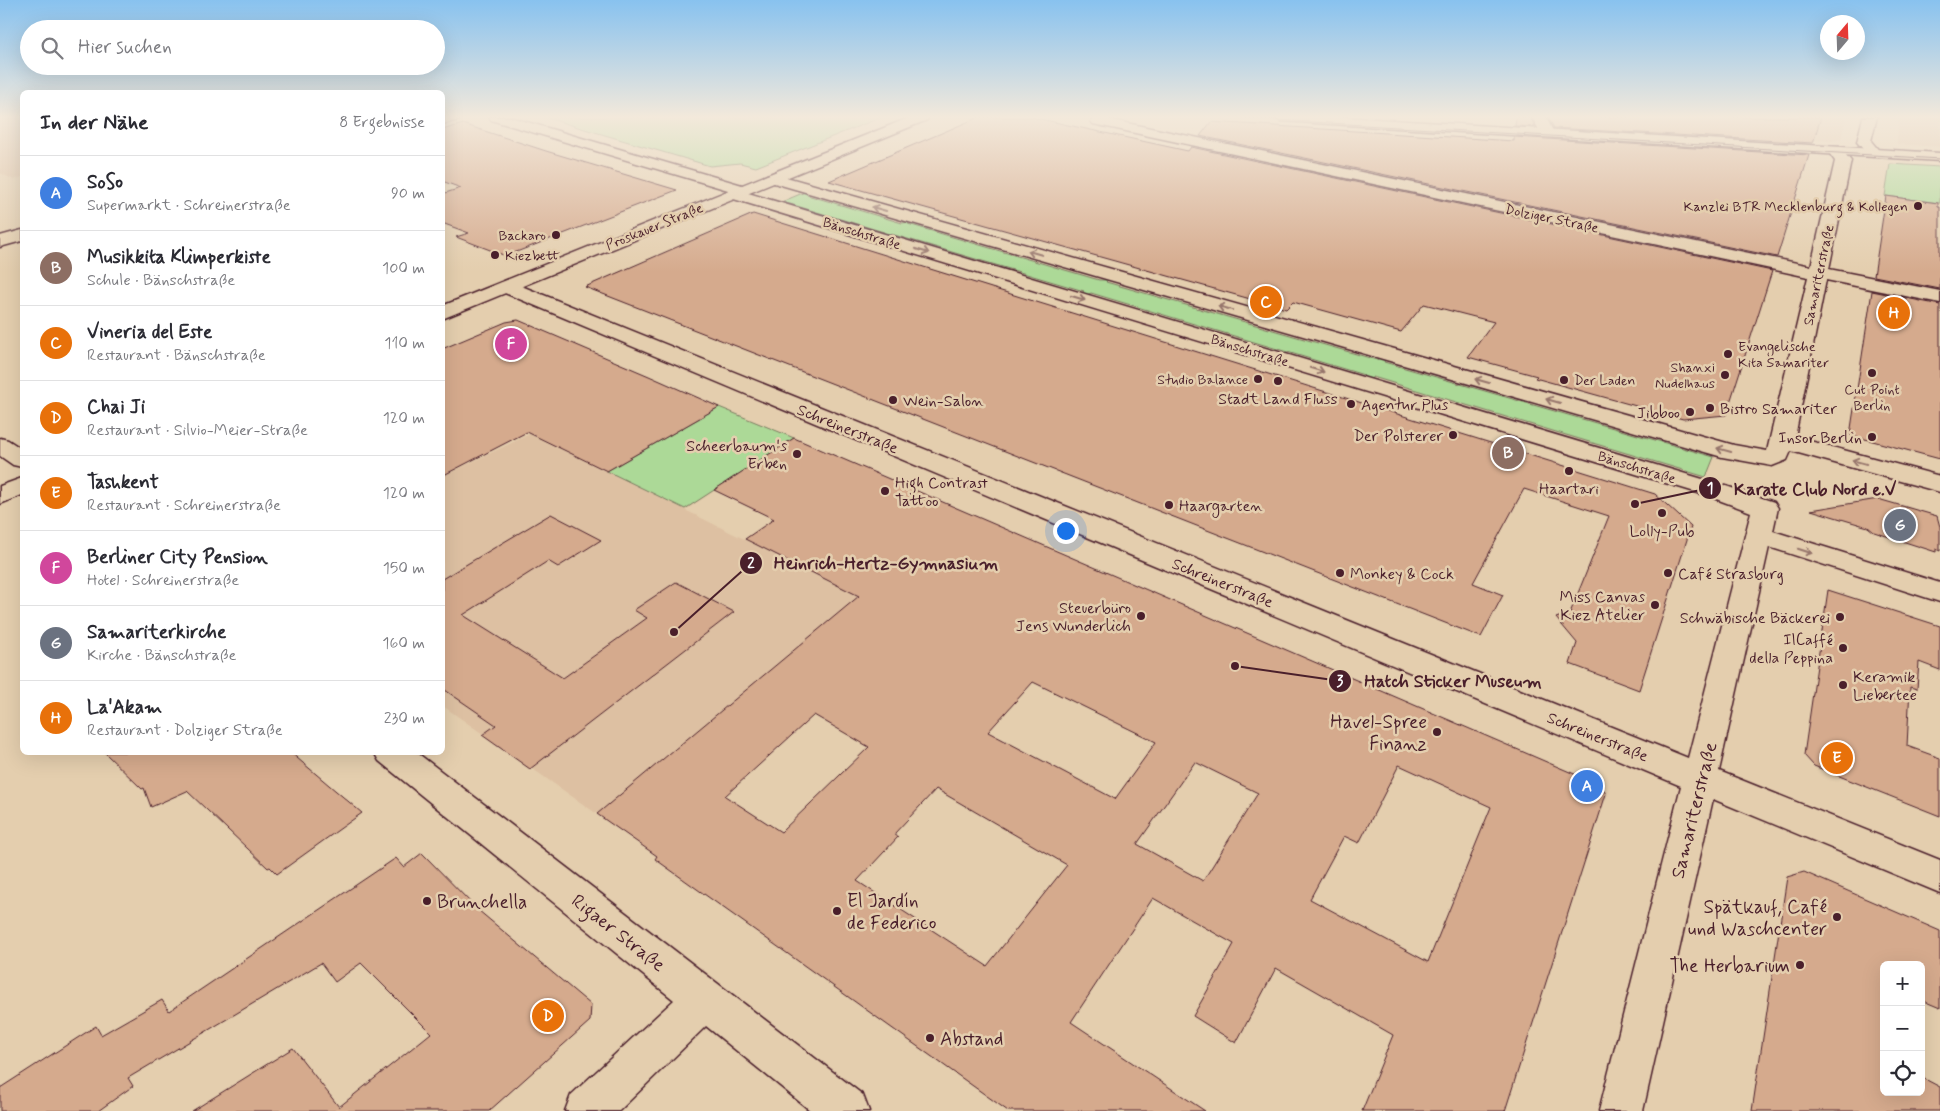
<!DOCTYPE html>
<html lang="de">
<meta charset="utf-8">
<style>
:root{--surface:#fff;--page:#f2f2f3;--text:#2b2b33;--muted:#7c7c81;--line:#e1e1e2;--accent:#4a1f2b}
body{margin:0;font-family:Mynerve,sans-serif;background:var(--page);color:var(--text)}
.controls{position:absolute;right:15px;bottom:15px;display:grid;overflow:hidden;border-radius:8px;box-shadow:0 5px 20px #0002}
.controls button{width:45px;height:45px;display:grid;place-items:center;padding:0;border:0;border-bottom:1px solid var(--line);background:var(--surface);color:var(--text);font:25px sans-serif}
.compass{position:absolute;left:1820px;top:15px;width:45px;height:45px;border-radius:50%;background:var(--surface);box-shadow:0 5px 20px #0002;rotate:19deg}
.you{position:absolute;left:1065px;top:530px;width:18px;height:18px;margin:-12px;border:4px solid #fff;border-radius:50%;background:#1a73e8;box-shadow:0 0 0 8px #1a73e833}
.badge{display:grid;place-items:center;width:32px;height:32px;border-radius:50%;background:var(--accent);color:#fff;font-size:16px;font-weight:700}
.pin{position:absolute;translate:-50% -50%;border:2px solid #fff;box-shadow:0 1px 5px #0006}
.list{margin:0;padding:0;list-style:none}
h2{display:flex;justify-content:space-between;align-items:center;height:65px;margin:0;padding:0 20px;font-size:21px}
h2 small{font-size:16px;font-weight:400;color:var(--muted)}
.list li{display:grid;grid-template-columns:32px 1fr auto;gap:15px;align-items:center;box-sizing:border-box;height:75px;padding:0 20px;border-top:1px solid var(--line)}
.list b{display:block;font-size:19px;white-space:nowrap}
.list p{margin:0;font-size:16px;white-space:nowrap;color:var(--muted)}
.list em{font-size:16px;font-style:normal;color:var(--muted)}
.icon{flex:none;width:28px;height:28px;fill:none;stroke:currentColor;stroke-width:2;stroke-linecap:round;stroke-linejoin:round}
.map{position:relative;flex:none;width:1940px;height:1111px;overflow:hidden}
.search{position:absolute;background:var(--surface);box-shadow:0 5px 20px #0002;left:20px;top:20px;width:425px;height:55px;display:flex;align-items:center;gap:12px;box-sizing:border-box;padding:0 18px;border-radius:28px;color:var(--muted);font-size:19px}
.panel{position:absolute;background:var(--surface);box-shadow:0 5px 20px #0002;left:20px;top:90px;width:425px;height:665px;border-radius:8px}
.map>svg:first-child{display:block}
.built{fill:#ddc0a2}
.green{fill:#acd997;stroke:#7b7c61}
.building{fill:#d5aa8d;stroke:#4a1f2b;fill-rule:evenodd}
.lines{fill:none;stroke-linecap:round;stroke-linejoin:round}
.minor-casing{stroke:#4a1f2b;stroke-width:3}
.tertiary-casing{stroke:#4a1f2b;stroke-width:3}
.minor{fill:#e4ceae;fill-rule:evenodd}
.tertiary{fill:#e4ceae;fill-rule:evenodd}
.tram{stroke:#4a1f2b;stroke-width:1}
.oneway{stroke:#97766c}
.poi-dot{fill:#4a1f2b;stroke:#e4ceae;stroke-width:2}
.labels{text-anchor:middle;stroke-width:5;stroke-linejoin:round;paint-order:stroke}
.far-poi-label{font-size:14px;fill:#4a1f2b;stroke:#e4ceae;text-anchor:end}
.far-street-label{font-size:14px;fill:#4a1f2b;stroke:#e4ceae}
.poi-label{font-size:16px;fill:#4a1f2b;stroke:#e4ceae;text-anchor:start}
.street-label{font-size:16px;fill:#4a1f2b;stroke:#e4ceae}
.near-poi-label{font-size:19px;fill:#4a1f2b;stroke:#e4ceae;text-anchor:end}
.near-street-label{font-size:19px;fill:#4a1f2b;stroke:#e4ceae}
.leader{fill:none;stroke:#4a1f2b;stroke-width:2}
.callout-dot{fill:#4a1f2b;stroke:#e4ceae;stroke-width:2}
.mark-label{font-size:15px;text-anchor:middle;font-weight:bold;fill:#fff}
.callout-label{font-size:18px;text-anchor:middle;font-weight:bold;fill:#4a1f2b;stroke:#e4ceae;stroke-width:5;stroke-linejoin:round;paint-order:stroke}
</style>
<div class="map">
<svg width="1940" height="1111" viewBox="0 0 1940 1111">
<rect width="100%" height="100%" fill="#e4ceae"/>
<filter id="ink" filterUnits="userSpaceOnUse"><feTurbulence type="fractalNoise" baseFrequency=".02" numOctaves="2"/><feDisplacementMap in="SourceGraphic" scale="10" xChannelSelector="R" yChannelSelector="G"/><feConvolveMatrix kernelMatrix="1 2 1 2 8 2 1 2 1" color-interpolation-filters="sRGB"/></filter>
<g filter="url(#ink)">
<g class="built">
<polygon points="22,117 22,177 14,180 0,173 0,121"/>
<polygon points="1562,117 1846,117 1841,139 1832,141 1555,124"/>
<polygon points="1899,117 1940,117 1940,147 1897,144"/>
<polygon points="719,407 794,438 685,510 915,623 657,856 443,706 443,476 530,434 607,471"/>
</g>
<g class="green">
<polygon points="544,117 882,117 756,167 740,163 710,166"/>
<polygon points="1890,164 1940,167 1940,203 1885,196"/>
<polygon points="805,192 807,195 902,223 910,222 908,224 1099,280 1108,280 1106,282 1377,360 1379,357 1386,359 1384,362 1714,457 1706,477 1373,377 1369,380 1362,377 1364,375 1091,293 1087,295 1081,293 1084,291 891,234 882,234 884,232 790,204 779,203"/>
<polygon points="719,407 794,438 685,509 607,471"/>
</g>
<g class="building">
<polygon points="979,117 1031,117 1188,151 1191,147 1772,271 1726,415 1683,419 1535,378 1537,376 1468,357 1494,322 1424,304 1401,332 1293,302 1286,309 829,181"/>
<polygon points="1516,117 1530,117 1535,127 1515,126"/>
<polygon points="1548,117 1821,117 1813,143 1554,128"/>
<polygon points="1211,122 1514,141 1514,137 1809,155 1777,257 1200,136"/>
<polygon points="463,124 546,151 677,190 506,256 456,237 469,233 442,223 442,194 461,188 442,181 442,130"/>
<polygon points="1886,196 1938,203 1938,207 1940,207 1940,289 1874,276"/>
<polygon points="753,214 1655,494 1691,527 1639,690 1570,664 1577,643 1556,618 1570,613 1609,516 1524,489 1473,583 1503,595 1481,637 585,287"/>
<polygon points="1872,291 1940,305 1940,459 1850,435"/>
<polygon points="518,320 649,376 719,407 607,471 527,432 442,476 442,349 506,322"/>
<path d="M794 438 1600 785 1606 794 1505 1111H1362L1393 1035 1276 968 1236 1043 1193 1016 1234 944 1153 898 1071 1022 1205 1111H1008L655 859 657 856 597 814 859 596 745 539 774 519 714 490ZM1033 682 1156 742 1115 799 988 732ZM814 715 869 747 781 832 725 796ZM1195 762 1258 793 1203 881 1137 844ZM1399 765 1491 807 1428 962 1310 899 1344 836 1359 843ZM936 789 1067 865 987 966 857 881 898 837 894 834Z"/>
<polygon points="1878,499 1937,516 1940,527 1940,551 1936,549 1936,552 1908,543 1874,532 1868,527 1811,510"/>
<polygon points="551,514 601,540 558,567 548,561 463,615 563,678 647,618 634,610 676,582 734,612 530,769 482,735 496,725 442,688 442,579"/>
<polygon points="1828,590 1940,626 1940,670 1919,662 1917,689 1910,687 1907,746 1940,758 1940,816 1814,766 1804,755"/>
<polygon points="104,752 290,752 362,813 277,874 270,867 268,868 187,791 151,807 144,788 142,789"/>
<polygon points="422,853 478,910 591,1005 590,1021 489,1111 192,1111 293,1048 339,1107 431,1033 361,963 335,982 321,963 128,1078 133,1086 98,1111 0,1111 0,1088 96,1026 101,1035 162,1000 169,1011 396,858 404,867"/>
<polygon points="1804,872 1940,931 1940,1008 1921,1000 1921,965 1884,965 1884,1092 1921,1092 1921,1077 1940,1087 1940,1111 1752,1111 1787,877"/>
</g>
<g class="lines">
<defs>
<g id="minor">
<polygon points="442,117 461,117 459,120 442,124"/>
<polygon points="489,117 510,117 749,187 751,190 748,193 1726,486 1774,502 1778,508 1773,531 1940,583 1940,602 1769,547 1719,771 1940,860 1940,893 1713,799 1643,1111 1599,1111 1681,786 500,291 497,287 500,283 507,281 514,283 1688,758 1751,512 1708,496 727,197 725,194 728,190 491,120"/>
<polygon points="1098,117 1811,266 1835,161 1827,150 1829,147 1839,147 1851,161 1829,269 1940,291 1940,303 1826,280 1795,437 1940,476 1940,492 1791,451 1787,460 1772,466 1722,457 767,181 765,178 767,175 779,175 1734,445 1767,451 1808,277 1093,124 1091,121"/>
<polygon points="1532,117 1546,117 1554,133 1552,136 1542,136"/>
<polygon points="1863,117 1877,117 1871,141 1881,153 1879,156 1869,156 1857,142"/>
<polygon points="22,230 22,241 0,247 0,236"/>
<polygon points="0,438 8,440 22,449 22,467 13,465 0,456"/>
<polygon points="374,752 416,752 863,1095 869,1111 811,1111 706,1026 619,1111 565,1111 571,1095 674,1000 379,761"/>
</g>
<g id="tertiary">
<polygon points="911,117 929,117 927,120 442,319 442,306"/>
<polygon points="1273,117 1343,117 1940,153 1940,161 1280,121"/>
<polygon points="22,478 22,495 0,504 0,486"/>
</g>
</defs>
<use href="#minor" class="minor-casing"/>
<use href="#tertiary" class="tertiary-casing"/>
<use href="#minor" class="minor"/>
<use href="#tertiary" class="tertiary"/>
<polyline class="tram" points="1228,117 1940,159"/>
</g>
<defs><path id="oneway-shaft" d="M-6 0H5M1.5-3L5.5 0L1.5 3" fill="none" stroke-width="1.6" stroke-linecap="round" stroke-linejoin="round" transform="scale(1.25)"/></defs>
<g class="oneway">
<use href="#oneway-shaft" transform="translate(879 209) rotate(-164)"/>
<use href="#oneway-shaft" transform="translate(922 251) rotate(17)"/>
<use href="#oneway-shaft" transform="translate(1035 253) rotate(-164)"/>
<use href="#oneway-shaft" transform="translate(1078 298) rotate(17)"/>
<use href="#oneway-shaft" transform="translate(1225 308) rotate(-164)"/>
<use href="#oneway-shaft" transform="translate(1317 370) rotate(17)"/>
<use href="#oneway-shaft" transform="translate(1482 381) rotate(-164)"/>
<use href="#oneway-shaft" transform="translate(1553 401) rotate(-164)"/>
<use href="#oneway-shaft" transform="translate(1724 450) rotate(-165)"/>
<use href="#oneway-shaft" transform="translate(1859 462) rotate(-165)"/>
<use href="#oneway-shaft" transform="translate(1805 551) rotate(18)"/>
</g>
</g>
<linearGradient id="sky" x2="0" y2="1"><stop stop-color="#88c2ef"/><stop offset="0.43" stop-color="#f3e9db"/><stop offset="1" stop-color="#f3e9db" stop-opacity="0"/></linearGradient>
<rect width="1940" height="272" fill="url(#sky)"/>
<g class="poi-dot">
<circle cx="1918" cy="206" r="5"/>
<circle cx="556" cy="235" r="5"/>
<circle cx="495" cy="255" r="5"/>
<circle cx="1728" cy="354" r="5"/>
<circle cx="1872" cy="373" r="5"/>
<circle cx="1725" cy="375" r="5"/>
<circle cx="1258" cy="379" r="5"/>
<circle cx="1564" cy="380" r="5"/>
<circle cx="1278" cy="381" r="5"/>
<circle cx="893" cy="400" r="5"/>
<circle cx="1351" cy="404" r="5"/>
<circle cx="1710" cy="408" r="5"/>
<circle cx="1690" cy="412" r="5"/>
<circle cx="1453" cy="435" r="5"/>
<circle cx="1872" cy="437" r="5"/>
<circle cx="797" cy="454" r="5"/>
<circle cx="1569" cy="471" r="5"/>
<circle cx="885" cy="491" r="5"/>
<circle cx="1169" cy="505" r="5"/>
<circle cx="1662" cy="513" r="5"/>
<circle cx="1340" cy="573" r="5"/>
<circle cx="1668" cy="573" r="5"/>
<circle cx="1655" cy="605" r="5"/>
<circle cx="1141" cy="616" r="5"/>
<circle cx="1840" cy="617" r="5"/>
<circle cx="1843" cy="648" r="5"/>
<circle cx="1843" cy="685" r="5"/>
<circle cx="1437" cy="732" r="5"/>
<circle cx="427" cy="901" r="5"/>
<circle cx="837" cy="911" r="5"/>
<circle cx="1837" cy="917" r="5"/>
<circle cx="1800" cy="965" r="5"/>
<circle cx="930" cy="1038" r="5"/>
</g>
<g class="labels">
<g class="far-poi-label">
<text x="1908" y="211">Kanzlei BTR Mecklenburg &amp; Kollegen</text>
<text x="546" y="240">Backaro</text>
<text x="505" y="260" text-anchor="start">Kiezbett</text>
<text x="1738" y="351" text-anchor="start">Evangelische<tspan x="1738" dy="16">Kita Samariter</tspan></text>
<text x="1715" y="372">Shanxi<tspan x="1715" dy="16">Nudelhaus</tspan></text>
<text x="1248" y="384">Studio Balance</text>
<text x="1574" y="385" text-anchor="start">Der Laden</text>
<text x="1872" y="394" text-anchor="middle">Cut Point<tspan x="1872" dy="16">Berlin</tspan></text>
</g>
<g class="far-street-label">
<text transform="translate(1552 218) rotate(12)" y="5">Dolziger Straße</text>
<text transform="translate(654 226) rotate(-22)" y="5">Proskauer Straße</text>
<text transform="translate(862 233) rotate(17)" y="5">Bänschstraße</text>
<text transform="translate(1818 275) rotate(-78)" y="5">Samariterstraße</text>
<text transform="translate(1250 350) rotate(17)" y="5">Bänschstraße</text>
<text transform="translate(1637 467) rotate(17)" y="5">Bänschstraße</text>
</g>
<g class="poi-label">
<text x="1278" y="404" text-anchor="middle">Stadt Land Fluss</text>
<text x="903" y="406">Wein-Salon</text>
<text x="1361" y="410">Agentur Plus</text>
<text x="1720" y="414">Bistro Samariter</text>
<text x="1680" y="418" text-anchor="end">Jibboo</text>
<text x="1443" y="441" text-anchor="end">Der Polsterer</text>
<text x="1862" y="443" text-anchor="end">Insor Berlin</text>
<text x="787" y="451" text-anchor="end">Scheerbaum's<tspan x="787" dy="18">Erben</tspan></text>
<text x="895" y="488">High Contrast<tspan x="895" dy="18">Tattoo</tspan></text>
<text x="1569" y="494" text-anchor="middle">Haartari</text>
<text x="1179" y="511">Haargarten</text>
<text x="1662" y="536" text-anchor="middle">Lolly-Pub</text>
<text x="1350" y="579">Monkey &amp; Cock</text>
<text x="1678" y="579">Café Strasburg</text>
<text x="1645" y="602" text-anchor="end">Miss Canvas<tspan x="1645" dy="18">Kiez Atelier</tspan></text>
<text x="1131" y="613" text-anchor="end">Steuerbüro<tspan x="1131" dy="18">Jens Wunderlich</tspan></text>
<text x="1830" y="623" text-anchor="end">Schwäbische Bäckerei</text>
<text x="1833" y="645" text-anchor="end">IlCaffé<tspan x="1833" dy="18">della Peppina</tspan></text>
<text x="1853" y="682">Keramik<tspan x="1853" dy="18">Liebertee</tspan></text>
</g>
<g class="street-label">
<text transform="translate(848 428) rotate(22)" y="6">Schreinerstraße</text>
<text transform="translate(1223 582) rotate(22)" y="6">Schreinerstraße</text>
<text transform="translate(1598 736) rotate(22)" y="6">Schreinerstraße</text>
</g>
<g class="near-poi-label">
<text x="1427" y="728">Havel-Spree<tspan x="1427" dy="22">Finanz</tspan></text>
<text x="847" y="907" text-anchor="start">El Jardín<tspan x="847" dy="22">de Federico</tspan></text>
<text x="437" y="908" text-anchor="start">Brunchella</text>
<text x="1827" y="913">Spätkauf, Café<tspan x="1827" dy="22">und Waschcenter</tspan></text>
<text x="1790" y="972">The Herbarium</text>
<text x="940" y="1045" text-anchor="start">Abstand</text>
</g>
<g class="near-street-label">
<text transform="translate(1693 810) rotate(-76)" y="7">Samariterstraße</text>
<text transform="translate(619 932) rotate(38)" y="7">Rigaer Straße</text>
</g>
</g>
<path class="leader" d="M1635 504L1710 488M674 632L751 563M1235 666L1340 681"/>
<g class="callout-dot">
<circle cx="1635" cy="504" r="5"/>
<circle cx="674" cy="632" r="5"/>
<circle cx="1235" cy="666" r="5"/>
<circle cx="1710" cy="488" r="12"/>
<circle cx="751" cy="563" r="12"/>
<circle cx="1340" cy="681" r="12"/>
</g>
<g class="mark-label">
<text x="1710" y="493">1</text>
<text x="751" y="568">2</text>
<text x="1340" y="686">3</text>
</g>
<g class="callout-label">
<text x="1815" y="495">Karate Club Nord e.V</text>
<text x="886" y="569">Heinrich-Hertz-Gymnasium</text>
<text x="1453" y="687">Hatch Sticker Museum</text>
</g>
</svg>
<div class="controls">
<button>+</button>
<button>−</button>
<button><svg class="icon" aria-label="locate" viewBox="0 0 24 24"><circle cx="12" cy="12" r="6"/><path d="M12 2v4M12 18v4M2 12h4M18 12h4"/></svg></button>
</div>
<svg class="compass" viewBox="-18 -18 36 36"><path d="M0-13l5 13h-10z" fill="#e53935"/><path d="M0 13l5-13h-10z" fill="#7c7c81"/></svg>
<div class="you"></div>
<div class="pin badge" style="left:1587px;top:786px;background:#3f7fe0">A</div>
<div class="pin badge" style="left:1508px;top:453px;background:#8d6e63">B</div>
<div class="pin badge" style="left:1266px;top:302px;background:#e8710a">C</div>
<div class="pin badge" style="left:548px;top:1016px;background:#e8710a">D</div>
<div class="pin badge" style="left:1837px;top:758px;background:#e8710a">E</div>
<div class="pin badge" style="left:511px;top:344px;background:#d1479c">F</div>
<div class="pin badge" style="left:1900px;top:525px;background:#6b7280">G</div>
<div class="pin badge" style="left:1894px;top:313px;background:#e8710a">H</div>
<div class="search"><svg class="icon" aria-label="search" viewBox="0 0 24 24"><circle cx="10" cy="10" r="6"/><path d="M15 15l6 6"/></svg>Hier suchen</div>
<section class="panel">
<h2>In der Nähe<small>8 Ergebnisse</small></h2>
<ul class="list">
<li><span class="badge" style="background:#3f7fe0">A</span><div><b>SoSo</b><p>Supermarkt · Schreinerstraße</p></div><em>90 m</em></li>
<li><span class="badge" style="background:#8d6e63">B</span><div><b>Musikkita Klimperkiste</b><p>Schule · Bänschstraße</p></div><em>100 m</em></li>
<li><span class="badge" style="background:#e8710a">C</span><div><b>Vineria del Este</b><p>Restaurant · Bänschstraße</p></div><em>110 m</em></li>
<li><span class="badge" style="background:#e8710a">D</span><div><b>Chai Ji</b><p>Restaurant · Silvio-Meier-Straße</p></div><em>120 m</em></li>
<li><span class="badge" style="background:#e8710a">E</span><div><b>Tashkent</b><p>Restaurant · Schreinerstraße</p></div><em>120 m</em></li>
<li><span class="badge" style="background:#d1479c">F</span><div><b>Berliner City Pension</b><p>Hotel · Schreinerstraße</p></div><em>150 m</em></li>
<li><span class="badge" style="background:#6b7280">G</span><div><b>Samariterkirche</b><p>Kirche · Bänschstraße</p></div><em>160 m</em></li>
<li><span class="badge" style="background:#e8710a">H</span><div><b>La'Akam</b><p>Restaurant · Dolziger Straße</p></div><em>230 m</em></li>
</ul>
</section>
</div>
